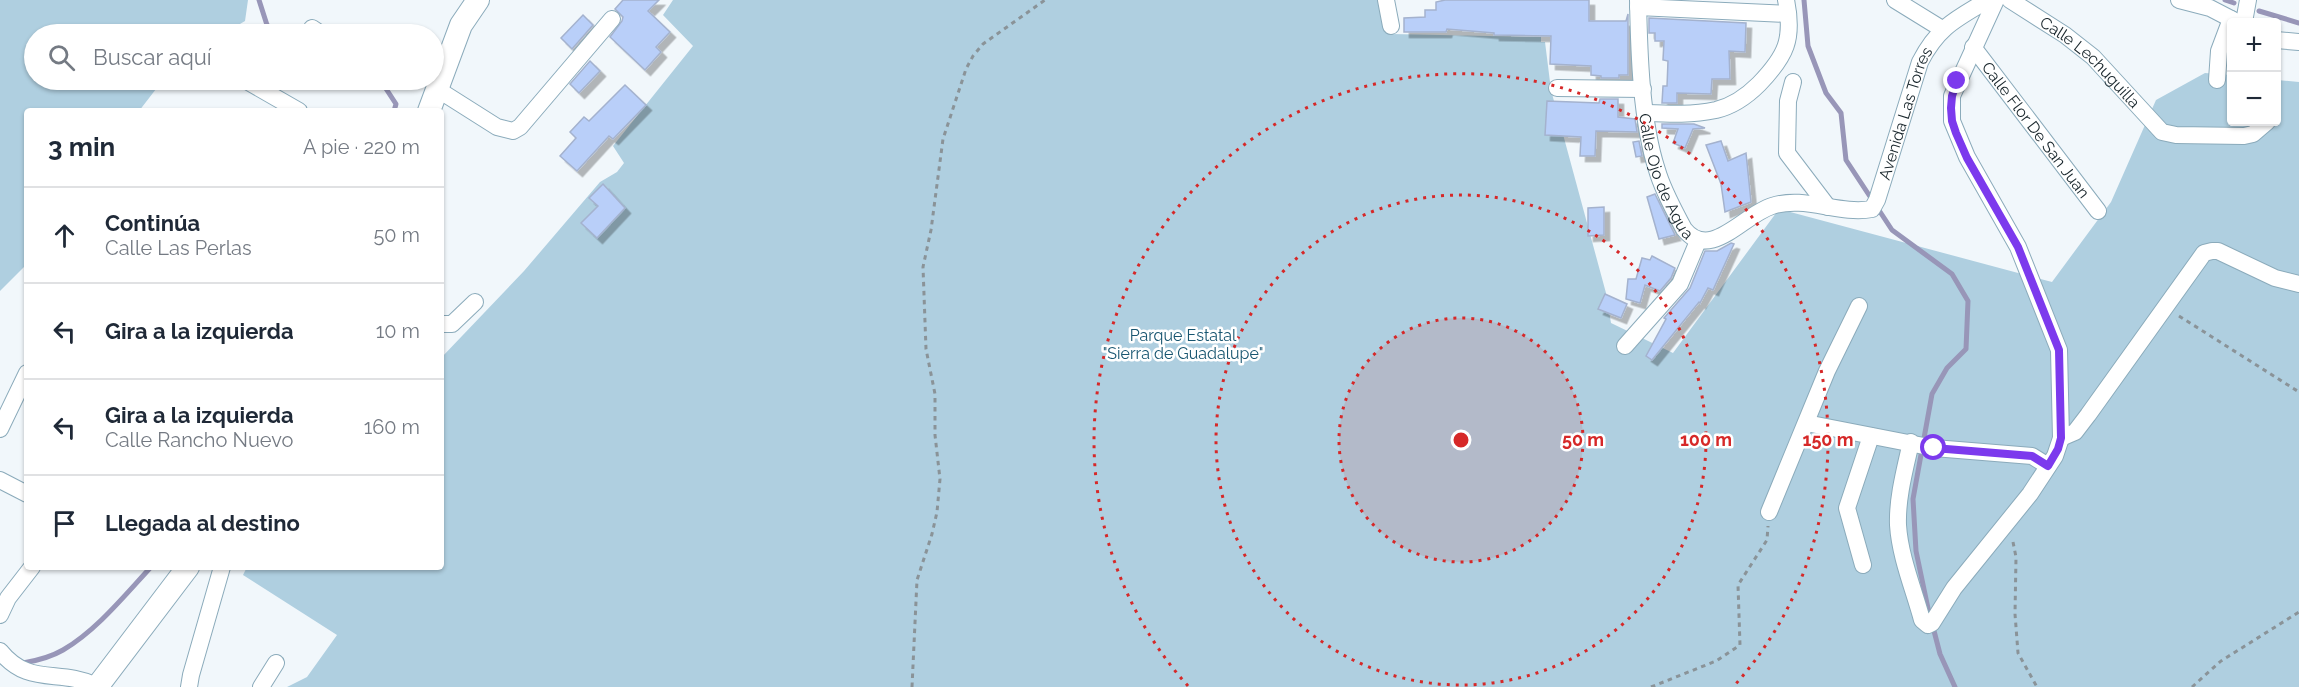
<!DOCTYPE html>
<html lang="es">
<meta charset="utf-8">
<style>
:root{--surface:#fff;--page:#f6f6f7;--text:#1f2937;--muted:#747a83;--line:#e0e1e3}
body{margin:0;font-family:Raleway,sans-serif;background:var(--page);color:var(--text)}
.controls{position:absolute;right:18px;top:18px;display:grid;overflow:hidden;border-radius:6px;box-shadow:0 2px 4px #0004}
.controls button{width:54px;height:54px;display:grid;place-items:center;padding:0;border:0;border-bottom:2px solid var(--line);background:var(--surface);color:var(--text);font:30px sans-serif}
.stop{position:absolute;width:18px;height:18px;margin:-14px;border:4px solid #7c3aed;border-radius:50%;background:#fff}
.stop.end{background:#7c3aed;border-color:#fff;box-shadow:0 2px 6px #0008}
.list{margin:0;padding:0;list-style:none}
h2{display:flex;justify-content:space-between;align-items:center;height:78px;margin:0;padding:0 24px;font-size:26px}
h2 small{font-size:20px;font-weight:400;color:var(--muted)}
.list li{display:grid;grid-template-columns:39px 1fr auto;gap:18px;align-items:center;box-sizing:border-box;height:96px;padding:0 24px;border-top:2px solid var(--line)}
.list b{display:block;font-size:22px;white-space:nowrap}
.list p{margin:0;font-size:20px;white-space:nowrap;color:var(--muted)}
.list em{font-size:20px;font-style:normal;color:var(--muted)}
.icon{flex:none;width:33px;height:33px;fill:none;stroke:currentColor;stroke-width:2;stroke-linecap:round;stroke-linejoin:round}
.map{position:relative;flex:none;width:2299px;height:687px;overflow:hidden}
.search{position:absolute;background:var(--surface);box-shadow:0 2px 4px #0004;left:24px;top:24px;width:420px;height:66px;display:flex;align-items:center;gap:15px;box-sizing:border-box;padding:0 21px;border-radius:33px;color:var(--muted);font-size:22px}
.panel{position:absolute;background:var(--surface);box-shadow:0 2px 4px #0004;left:24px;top:108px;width:420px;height:462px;border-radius:6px}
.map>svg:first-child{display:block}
.green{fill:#afcfe0}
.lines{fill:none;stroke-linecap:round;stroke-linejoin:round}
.stream{stroke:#9896b8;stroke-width:5}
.building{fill:#b9cff9;stroke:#a4b2ce;stroke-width:1.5;filter:url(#shadow)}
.street-casing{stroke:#8babbb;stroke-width:18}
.secondary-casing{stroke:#8babbb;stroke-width:24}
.path{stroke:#8a9398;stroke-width:3;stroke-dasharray:4.5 4.5;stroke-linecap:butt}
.street{stroke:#fff;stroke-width:16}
.secondary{stroke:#fff;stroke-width:22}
.route{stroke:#7c3aed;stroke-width:8}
.ring{fill:none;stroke:#d62828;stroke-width:3;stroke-dasharray:3 6}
.labels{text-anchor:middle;stroke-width:5;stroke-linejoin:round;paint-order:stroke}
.street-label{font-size:16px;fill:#19262c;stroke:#fff}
.park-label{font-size:16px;fill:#175570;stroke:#fff}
.centre{fill:#d62828;stroke:#fff;stroke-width:3}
.ring-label{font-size:18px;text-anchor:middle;font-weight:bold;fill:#d62828;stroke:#fff;stroke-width:5;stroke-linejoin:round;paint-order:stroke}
</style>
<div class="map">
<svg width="2299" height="687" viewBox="0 0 2299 687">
<defs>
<filter id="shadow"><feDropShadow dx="5.5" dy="5.5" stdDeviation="0" flood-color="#0004"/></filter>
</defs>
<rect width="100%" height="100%" fill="#f1f7fb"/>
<g class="green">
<polygon points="0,0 248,0 245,21 223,34 34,34 34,80 163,80 139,111 27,111 27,264 0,291"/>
<polygon points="673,0 1382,0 1391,34 1541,37 1541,42 1545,42 1551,90 1606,293 1611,323 1673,353 1779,209 2052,282 2111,202 2156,100 2205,73 2231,75 2232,122 2276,122 2277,80 2299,82 2299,687 287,687 307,677 337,635 243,575 247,567 441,567 441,358 524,271 600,182 617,172 624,163 613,146 693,46 663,15"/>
</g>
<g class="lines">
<g class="stream">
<polyline points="259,0 267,25 280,34"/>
<polyline points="1804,0 1808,46 1826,93 1841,113 1846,160 1892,230 1952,274 1968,301 1966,349 1947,368 1932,394 1913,499 1916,551 1930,618"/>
<polyline points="2225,0 2234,3"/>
<polyline points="2259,11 2299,23"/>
<polyline points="377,80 381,81 396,104 394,111"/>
<polyline points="1933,627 1940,654 1955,687"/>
<path d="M23 663C35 661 51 657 63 650 96 631 125 595 151 567"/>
</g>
</g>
<g class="building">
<polygon points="623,0 659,0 648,11 670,32 656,47 661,52 645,70 610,37 622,21 623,17 615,9"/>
<polygon points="1445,0 1589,0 1589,21 1626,21 1628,14 1628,75 1619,75 1619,78 1601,78 1601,76 1591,75 1591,66 1550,64 1551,36 1494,35 1494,33 1447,29 1446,32 1404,32 1404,18 1425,17 1425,10 1436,10 1436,2"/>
<polygon points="583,15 593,25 572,49 561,38"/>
<polygon points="1649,18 1746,23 1745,52 1729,51 1730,79 1712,79 1711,94 1677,93 1677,103 1662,103 1663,86 1667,86 1668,61 1663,60 1664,41 1655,41 1655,33 1649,33"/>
<polygon points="590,61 600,71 579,93 570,84"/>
<polygon points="625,85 646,105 613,139 609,136 577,171 560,156 576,138 570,132 584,117 589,121"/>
<polygon points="1600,99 1618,99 1618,117 1635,119 1637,132 1596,131 1595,156 1580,156 1581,137 1545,135 1547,101 1599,103"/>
<polygon points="1662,124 1694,124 1705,128 1693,129 1685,148 1673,143 1678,129 1662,128"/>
<polygon points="1639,141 1642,156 1636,157 1633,142"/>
<polygon points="1721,141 1728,161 1746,153 1751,202 1725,212 1721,184 1706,145"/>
<polygon points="603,184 625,208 597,238 581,223 598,206 589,198"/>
<polygon points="1655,194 1675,235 1659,239 1647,197"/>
<polygon points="1604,207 1604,235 1588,236 1588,208"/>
<polygon points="1731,243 1734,244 1713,290 1708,288 1700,303 1699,302 1652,360 1646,356 1666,319 1664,318 1690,288 1705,251 1717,251"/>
<polygon points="1652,256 1675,268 1671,278 1660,291 1645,285 1640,303 1626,299 1628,279 1636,279 1642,258 1650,260"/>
<polygon points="1605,294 1627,304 1621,318 1598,309"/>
</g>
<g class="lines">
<defs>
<g id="street">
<polyline points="1386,0 1391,26"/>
<path id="s1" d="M1638 0C1639 52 1641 121 1657 170 1663 191 1674 210 1684 229 1710 262 1743 215 1772 206 1805 195 1838 215 1872 209L1877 200 1920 62C1938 27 1956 19 1988 0"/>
<polyline points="1895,0 1942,29"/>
<path id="s2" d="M2010 0 2065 35 2093 57 2162 132 2176 135 2244 136 2253 134 2267 122"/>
<polyline points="2179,0 2210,8 2237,22"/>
<polyline points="1638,7 1788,14"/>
<polyline points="2244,22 2248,0"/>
<polyline points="312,28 321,34"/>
<polyline points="2276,40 2299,42"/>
<path id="s3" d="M1973 47 2098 211"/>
<polyline points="245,80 299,111"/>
<polyline points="2217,80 2219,51 2231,19"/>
<polyline points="1793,82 1788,101 1787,153 1828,207"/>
<polyline points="1557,88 1643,89"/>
<polyline points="437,89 497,127 513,131 520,127 612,19"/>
<path d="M1646 113C1670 114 1692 115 1716 110 1733 106 1747 96 1759 84 1786 56 1794 39 1786 0"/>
<polyline points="441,324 452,324 475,302"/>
<polyline points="1625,346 1680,284 1698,241"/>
<polyline points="1806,423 1934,448 2032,456 2048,466"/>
<polyline points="0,429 27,373"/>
<polyline points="2061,438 2075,432 2088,415 2204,253 2212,251 2218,251 2275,278 2299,284"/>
<path d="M1911 442C1905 469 1897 498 1898 525 1900 557 1914 590 1922 620L1928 625 1932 623 1954 588 2030 494 2055 456 2061 438 2059 350 2018 247 1967 157 1952 121V96L1996 0"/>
<polyline points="0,480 27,494"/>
<polyline points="1769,512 1827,371 1859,306"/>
<polyline points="1863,565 1847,508 1871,436"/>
<polyline points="0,615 8,598 32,567"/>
<path d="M0 651C29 687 58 668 97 686"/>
<polyline points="189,687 191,675 222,567"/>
<polyline points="261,687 276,663"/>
</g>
<g id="secondary">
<polyline points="429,111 461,25 478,0"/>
<polyline points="97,687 188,567"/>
</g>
</defs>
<use href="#street" class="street-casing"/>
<use href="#secondary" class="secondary-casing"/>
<g class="path">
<polyline points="2179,316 2299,392"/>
<polyline points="2013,542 2016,557 2015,614 2018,653 2037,687"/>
<polyline points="912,687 917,580 932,534 937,512 940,479 935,435 935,394 926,349 923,267 931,230 943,139 966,69 973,56 983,44 1045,0"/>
<polyline points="1651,687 1716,661 1740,645 1738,585 1767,540 1768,526"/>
<polyline points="2192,687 2221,661 2299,612"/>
</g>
<use href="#street" class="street"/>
<use href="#secondary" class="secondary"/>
</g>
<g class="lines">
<polyline class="route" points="1934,448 2032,456 2048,466 2058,449 2061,438 2059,350 2018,247 1967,158 1956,133 1952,121 1951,108 1952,96 1957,81"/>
</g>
<circle cx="1461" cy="440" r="122" fill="#d62828" fill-opacity=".12"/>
<g class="ring">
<circle cx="1461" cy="440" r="122"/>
<circle cx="1461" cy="440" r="245"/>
<path d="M1188 686A367 367 0 1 1 1734 686"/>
</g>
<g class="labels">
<g class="street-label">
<text dy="6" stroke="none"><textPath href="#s2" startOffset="102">Calle Lechuguilla</textPath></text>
<text dy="6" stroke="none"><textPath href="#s1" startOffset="540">Avenida Las Torres</textPath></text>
<text dy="6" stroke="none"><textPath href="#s3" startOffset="104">Calle Flor De San Juan</textPath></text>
<text dy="6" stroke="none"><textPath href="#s1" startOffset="180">Calle Ojo de Agua</textPath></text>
</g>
<g class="park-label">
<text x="1183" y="341">Parque Estatal<tspan x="1183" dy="18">"Sierra de Guadalupe"</tspan></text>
</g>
</g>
<circle cx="1461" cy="440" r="9" class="centre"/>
<g class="ring-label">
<text x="1583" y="446">50 m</text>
<text x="1706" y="446">100 m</text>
<text x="1828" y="446">150 m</text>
</g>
</svg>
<div class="controls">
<button>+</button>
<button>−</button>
</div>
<div class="stop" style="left:1934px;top:448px"></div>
<div class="stop end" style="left:1957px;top:81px"></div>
<div class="search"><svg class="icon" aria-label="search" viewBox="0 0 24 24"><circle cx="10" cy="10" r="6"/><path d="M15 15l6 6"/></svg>Buscar aquí</div>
<section class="panel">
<h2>3 min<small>A pie · 220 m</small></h2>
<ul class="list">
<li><svg class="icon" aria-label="ahead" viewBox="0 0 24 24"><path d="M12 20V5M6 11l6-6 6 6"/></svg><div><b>Continúa</b><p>Calle Las Perlas</p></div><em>50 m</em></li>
<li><svg class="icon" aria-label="left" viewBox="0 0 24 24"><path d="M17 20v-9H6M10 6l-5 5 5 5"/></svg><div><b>Gira a la izquierda</b></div><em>10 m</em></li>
<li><svg class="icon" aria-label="left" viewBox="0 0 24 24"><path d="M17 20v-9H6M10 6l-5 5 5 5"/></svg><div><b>Gira a la izquierda</b><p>Calle Rancho Nuevo</p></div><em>160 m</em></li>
<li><svg class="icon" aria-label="arrive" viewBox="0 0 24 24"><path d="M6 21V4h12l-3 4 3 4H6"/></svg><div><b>Llegada al destino</b></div></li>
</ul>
</section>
</div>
